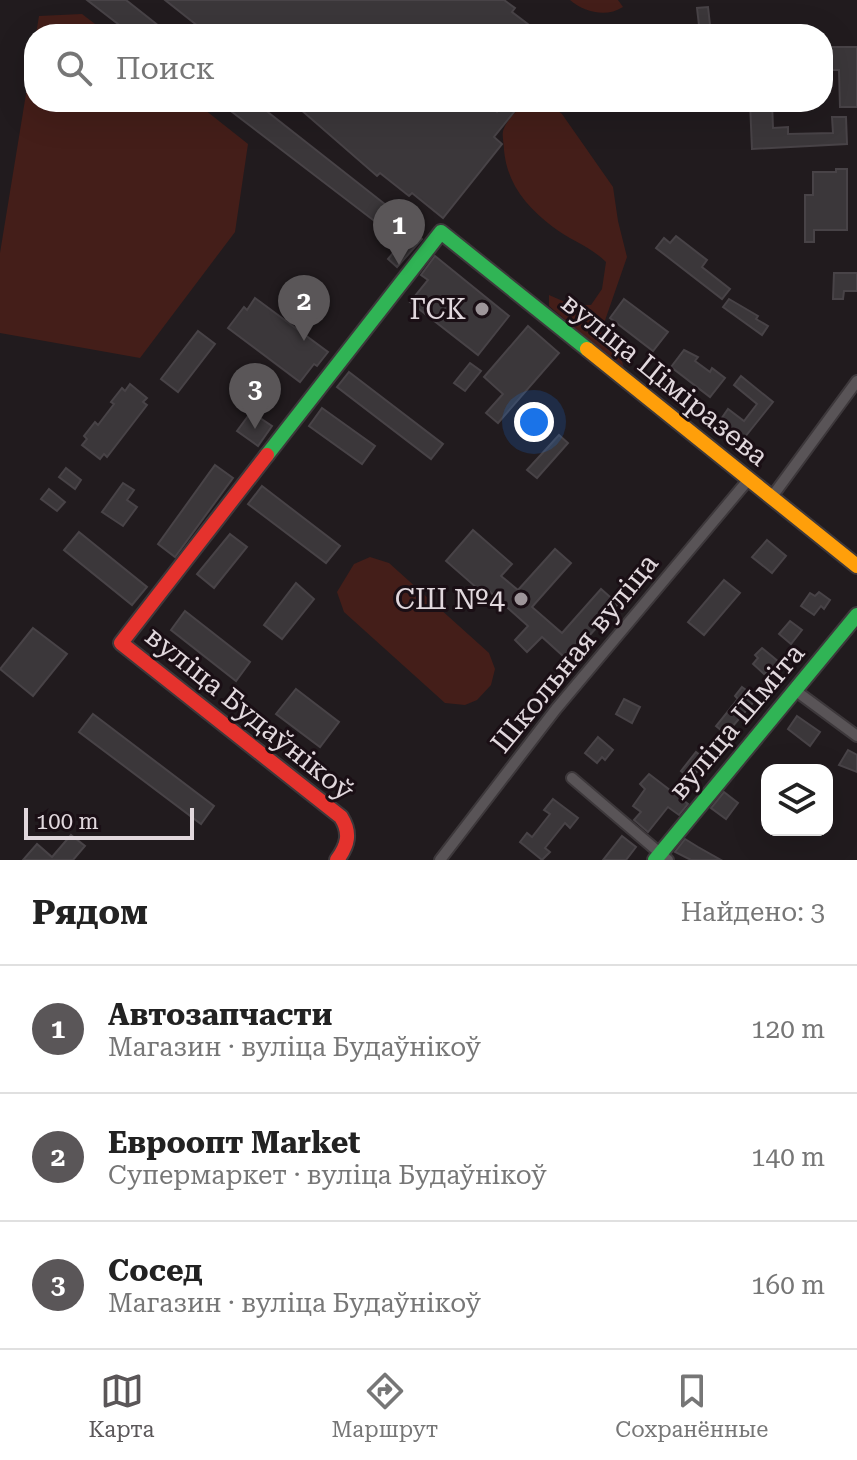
<!DOCTYPE html>
<html lang="ru">
<meta charset="utf-8">
<style>
:root{--surface:#fff;--page:#f2f2f2;--text:#222;--muted:#767676;--line:#e0e0e0;--accent:#5a5658}
body{margin:0;font-family:"Roboto Serif",serif;background:var(--page);color:var(--text)}
.controls{position:absolute;right:24px;bottom:24px;display:grid;overflow:hidden;border-radius:16px;box-shadow:0 8px 32px #0002}
.controls button{width:72px;height:72px;display:grid;place-items:center;padding:0;border:0;border-bottom:2px solid var(--line);background:var(--surface);color:var(--text);font:40px sans-serif}
.scale{position:absolute;left:24px;bottom:20px;width:170px;box-sizing:border-box;padding-left:8px;border:4px solid #e1d8dd;border-top:0;font-size:22px;line-height:28px;white-space:nowrap;color:#e1d8dd;-webkit-text-stroke:6px #1a0f15;paint-order:stroke}
.you{position:absolute;left:534px;top:422px;width:28px;height:28px;margin:-20px;border:6px solid #fff;border-radius:50%;background:#1a73e8;box-shadow:0 0 0 12px #1a73e833}
.badge{display:grid;place-items:center;width:52px;height:52px;border-radius:50%;background:var(--accent);color:#fff;font-size:26px;font-weight:700}
.pin{position:absolute;translate:-50% -66px;filter:drop-shadow(0 2px 4px #0008)}
.pin::after{content:'';position:absolute;top:42px;width:28px;height:24px;background:inherit;clip-path:polygon(0 0,100% 0,50% 100%)}
.list{margin:0;padding:0;list-style:none}
h2{display:flex;justify-content:space-between;align-items:center;height:104px;margin:0;padding:0 32px;font-size:34px}
h2 small{font-size:26px;font-weight:400;color:var(--muted)}
.list li{display:grid;grid-template-columns:52px 1fr auto;gap:24px;align-items:center;box-sizing:border-box;height:128px;padding:0 32px;border-top:2px solid var(--line)}
.list b{display:block;font-size:30px;white-space:nowrap}
.list p{margin:0;font-size:26px;white-space:nowrap;color:var(--muted)}
.list em{font-size:26px;font-style:normal;color:var(--muted)}
.icon{flex:none;width:44px;height:44px;fill:none;stroke:currentColor;stroke-width:2;stroke-linecap:round;stroke-linejoin:round}
.map{position:relative;flex:none;width:857px;height:860px;overflow:hidden}
.search{position:absolute;background:var(--surface);box-shadow:0 8px 32px #0002;left:24px;right:24px;top:24px;height:88px;display:flex;align-items:center;gap:20px;box-sizing:border-box;padding:0 28px;border-radius:32px;color:var(--muted);font-size:30px}
.sheet{height:488px;background:var(--surface)}
nav{display:flex;justify-content:space-around;align-items:center;box-sizing:border-box;height:112px;border-top:2px solid var(--line);background:var(--surface);font-size:22px;color:var(--muted)}
nav a{display:grid;justify-items:center;gap:4px}
nav .on{color:var(--accent)}
.map>svg:first-child{display:block}
.green{fill:#441e19}
.building{fill:#3b373a;stroke:#484347;stroke-width:2}
.lines{fill:none;stroke-linecap:round;stroke-linejoin:round}
.street-casing{stroke:#3d383b;stroke-width:14}
.fast-casing{stroke:#3d383b;stroke-width:18}
.slow-casing{stroke:#3d383b;stroke-width:18}
.jam-casing{stroke:#3d383b;stroke-width:18}
.street{stroke:#595457;stroke-width:10}
.fast{stroke:#30b455;stroke-width:14}
.slow{stroke:#ff9f0a;stroke-width:14}
.jam{stroke:#e5322d;stroke-width:14}
.poi-dot{fill:#9e969a;stroke:#1a0f15;stroke-width:3}
.labels{text-anchor:middle;stroke-width:6;stroke-linejoin:round;paint-order:stroke}
.poi-label{font-size:28px;fill:#e1d8dd;stroke:#1a0f15;text-anchor:end}
.street-label{font-size:28px;fill:#e1d8dd;stroke:#1a0f15}
</style>
<div class="map">
<svg width="857" height="860" viewBox="0 0 857 860">
<rect width="100%" height="100%" fill="#211b1e"/>
<g class="green">
<path d="M570 0H618L623 7C606 18 584 12 570 0Z"/>
<polygon points="82,14 108,34 36,34 39,16"/>
<polygon points="34,45 34,102 195,102 248,144 235,232 140,358 0,333 0,253"/>
<path d="M527 102H546L562 114 613 187 618 221 627 257 601 332 621 358 625 371 549 306V295L572 305H591L602 289 606 262C591 247 570 240 553 227 527 207 507 184 504 150 504 144 502 137 503 131 507 119 517 110 527 102Z"/>
<polygon points="370,557 389,563 489,653 495,669 491,685 477,700 465,705 445,703 344,612 337,592 354,564"/>
</g>
<g class="building">
<polygon points="87,0 126,0 169,34 131,34"/>
<polygon points="165,0 504,0 515,8 512,12 541,34 208,34"/>
<polygon points="708,7 711,34 700,34 697,8"/>
<polygon points="823,47 857,47 857,107 840,107 839,70 823,70"/>
<polygon points="219,102 255,102 414,227 411,230 422,239 397,267 388,259 398,247 378,229 381,226"/>
<polygon points="292,102 485,102 497,112 505,102 522,102 494,137 502,144 443,218 412,193 409,196 380,173 377,176"/>
<polygon points="750,102 772,102 773,128 788,127 788,134 833,133 832,117 846,117 847,144 752,149"/>
<polygon points="836,169 847,169 847,230 814,230 814,242 805,242 805,195 813,195 813,172 836,172"/>
<polygon points="676,236 707,260 702,267 730,289 722,299 656,248 664,238 670,243"/>
<polygon points="435,256 509,316 478,355 410,302 428,280 421,275"/>
<polygon points="834,273 857,273 857,291 844,291 843,299 833,299"/>
<polygon points="255,298 328,352 317,366 314,364 300,382 228,328 244,307 247,310"/>
<polygon points="624,299 668,332 653,351 610,318"/>
<polygon points="729,299 758,316 756,319 768,326 762,335 723,307"/>
<polygon points="528,326 559,353 498,423 486,413 503,394 484,377"/>
<polygon points="198,331 215,344 178,392 161,379"/>
<polygon points="684,350 698,357 695,361 710,372 712,368 725,378 710,397 671,367"/>
<polygon points="470,363 481,371 465,391 454,383"/>
<polygon points="349,372 443,444 431,459 337,387"/>
<polygon points="741,376 773,402 741,442 717,425 728,409 744,421 757,404 734,385"/>
<polygon points="130,384 147,398 143,402 147,405 107,457 104,454 100,459 82,445 87,439 84,436 95,422 98,425 114,404 111,402 122,388 125,391"/>
<polygon points="322,408 375,446 362,464 309,426"/>
<polygon points="251,412 272,426 258,446 237,431"/>
<polygon points="559,435 568,443 537,478 527,470"/>
<polygon points="215,465 233,478 175,557 158,544"/>
<polygon points="66,468 81,480 75,489 59,477"/>
<polygon points="123,483 134,490 127,500 137,507 123,526 102,512"/>
<polygon points="262,486 340,546 326,563 248,504"/>
<polygon points="49,489 65,502 57,511 41,499"/>
<polygon points="473,530 512,564 501,576 518,590 555,549 571,563 532,607 562,633 601,589 618,604 578,648 583,653 573,665 542,637 527,652 515,640 528,626 490,592 486,596 446,561"/>
<polygon points="79,532 147,587 132,605 64,550"/>
<polygon points="230,534 247,547 214,588 197,574"/>
<polygon points="767,540 786,556 772,573 752,557"/>
<polygon points="724,580 740,593 704,635 688,622"/>
<polygon points="296,583 314,599 282,639 264,625"/>
<polygon points="819,592 830,600 824,609 821,606 814,615 801,606 810,593 815,596"/>
<polygon points="185,611 250,662 236,681 171,630"/>
<polygon points="790,621 802,630 791,644 779,634"/>
<polygon points="33,628 67,654 33,696 0,669"/>
<polygon points="762,648 779,662 764,674 753,664 758,658 755,655"/>
<polygon points="742,687 757,698 726,734 716,726 738,699 735,696"/>
<polygon points="296,689 339,722 320,747 276,714"/>
<polygon points="624,699 640,707 632,723 616,714"/>
<polygon points="93,714 214,806 201,824 79,732"/>
<polygon points="797,716 820,732 810,746 788,729"/>
<polygon points="598,737 613,750 605,760 602,757 597,763 585,753"/>
<polygon points="848,750 857,755 857,772 839,765"/>
<polygon points="696,752 706,760 691,779 681,771"/>
<polygon points="649,774 688,804 679,815 668,807 648,832 634,820 641,812 633,806 645,789 640,784"/>
<polygon points="724,792 738,803 726,819 711,808"/>
<polygon points="553,799 578,818 570,828 565,823 545,848 550,852 542,860 520,842 527,833 532,837 550,814 544,810"/>
<polygon points="71,835 85,846 73,860 23,860 37,844 52,857"/>
<polygon points="622,836 636,847 626,860 603,860"/>
<polygon points="685,839 698,847 721,860 691,860 675,852"/>
</g>
<g class="lines">
<defs>
<g id="street">
<polyline points="771,498 857,381"/>
<polyline points="796,691 857,736"/>
<polyline points="572,778 668,860"/>
<polyline points="440,860 556,709 749,479"/>
</g>
<g id="fast">
<polyline points="267,455 441,232 587,349"/>
<polyline points="655,860 857,615"/>
</g>
<polyline id="slow" points="587,349 857,566"/>
<path id="jam" d="M267 455 121 643 341 817C351 833 348 845 337 860"/>
</defs>
<use href="#street" class="street-casing"/>
<use href="#fast" class="fast-casing"/>
<use href="#slow" class="slow-casing"/>
<use href="#jam" class="jam-casing"/>
<use href="#street" class="street"/>
<use href="#fast" class="fast"/>
<use href="#slow" class="slow"/>
<use href="#jam" class="jam"/>
</g>
<g class="poi-dot">
<circle cx="482" cy="309" r="8"/>
<circle cx="521" cy="599" r="8"/>
</g>
<g class="labels">
<g class="poi-label">
<text x="466" y="319">ГСК</text>
<text x="505" y="609">СШ №4</text>
</g>
<g class="street-label">
<text transform="translate(665 379) rotate(39)" y="10">вуліца Ціміразева</text>
<text transform="translate(574 653) rotate(-51)" y="10">Школьная вуліца</text>
<text transform="translate(250 713) rotate(39)" y="10">вуліца Будаўнікоў</text>
<text transform="translate(736 721) rotate(-50)" y="10">вуліца Шміта</text>
</g>
</g>
</svg>
<div class="controls">
<button><svg class="icon" aria-label="layers" viewBox="0 0 24 24"><path d="M12 4l9 5-9 5-9-5zM3 14l9 5 9-5"/></svg></button>
</div>
<div class="scale">100 m</div>
<div class="you"></div>
<div class="pin badge" style="left:399px;top:265px">1</div>
<div class="pin badge" style="left:304px;top:341px">2</div>
<div class="pin badge" style="left:255px;top:429px">3</div>
<div class="search"><svg class="icon" aria-label="search" viewBox="0 0 24 24"><circle cx="10" cy="10" r="6"/><path d="M15 15l6 6"/></svg>Поиск</div>
</div>
<section class="sheet">
<h2>Рядом<small>Найдено: 3</small></h2>
<ul class="list">
<li><span class="badge">1</span><div><b>Автозапчасти</b><p>Магазин · вуліца Будаўнікоў</p></div><em>120 m</em></li>
<li><span class="badge">2</span><div><b>Евроопт Market</b><p>Супермаркет · вуліца Будаўнікоў</p></div><em>140 m</em></li>
<li><span class="badge">3</span><div><b>Сосед</b><p>Магазин · вуліца Будаўнікоў</p></div><em>160 m</em></li>
</ul>
</section>
<nav>
<a class="on"><svg class="icon" aria-label="map" viewBox="0 0 24 24"><path d="M3 6l6-2 6 2 6-2v14l-6 2-6-2-6 2zM9 4v14M15 6v14"/></svg>Карта</a>
<a><svg class="icon" aria-label="directions" viewBox="0 0 24 24"><path d="M12 3l9 9-9 9-9-9zM9 14v-3h6M13 9l2 2-2 2"/></svg>Маршрут</a>
<a><svg class="icon" aria-label="saved" viewBox="0 0 24 24"><path d="M7 4h10v16l-5-4-5 4z"/></svg>Сохранённые</a>
</nav>
